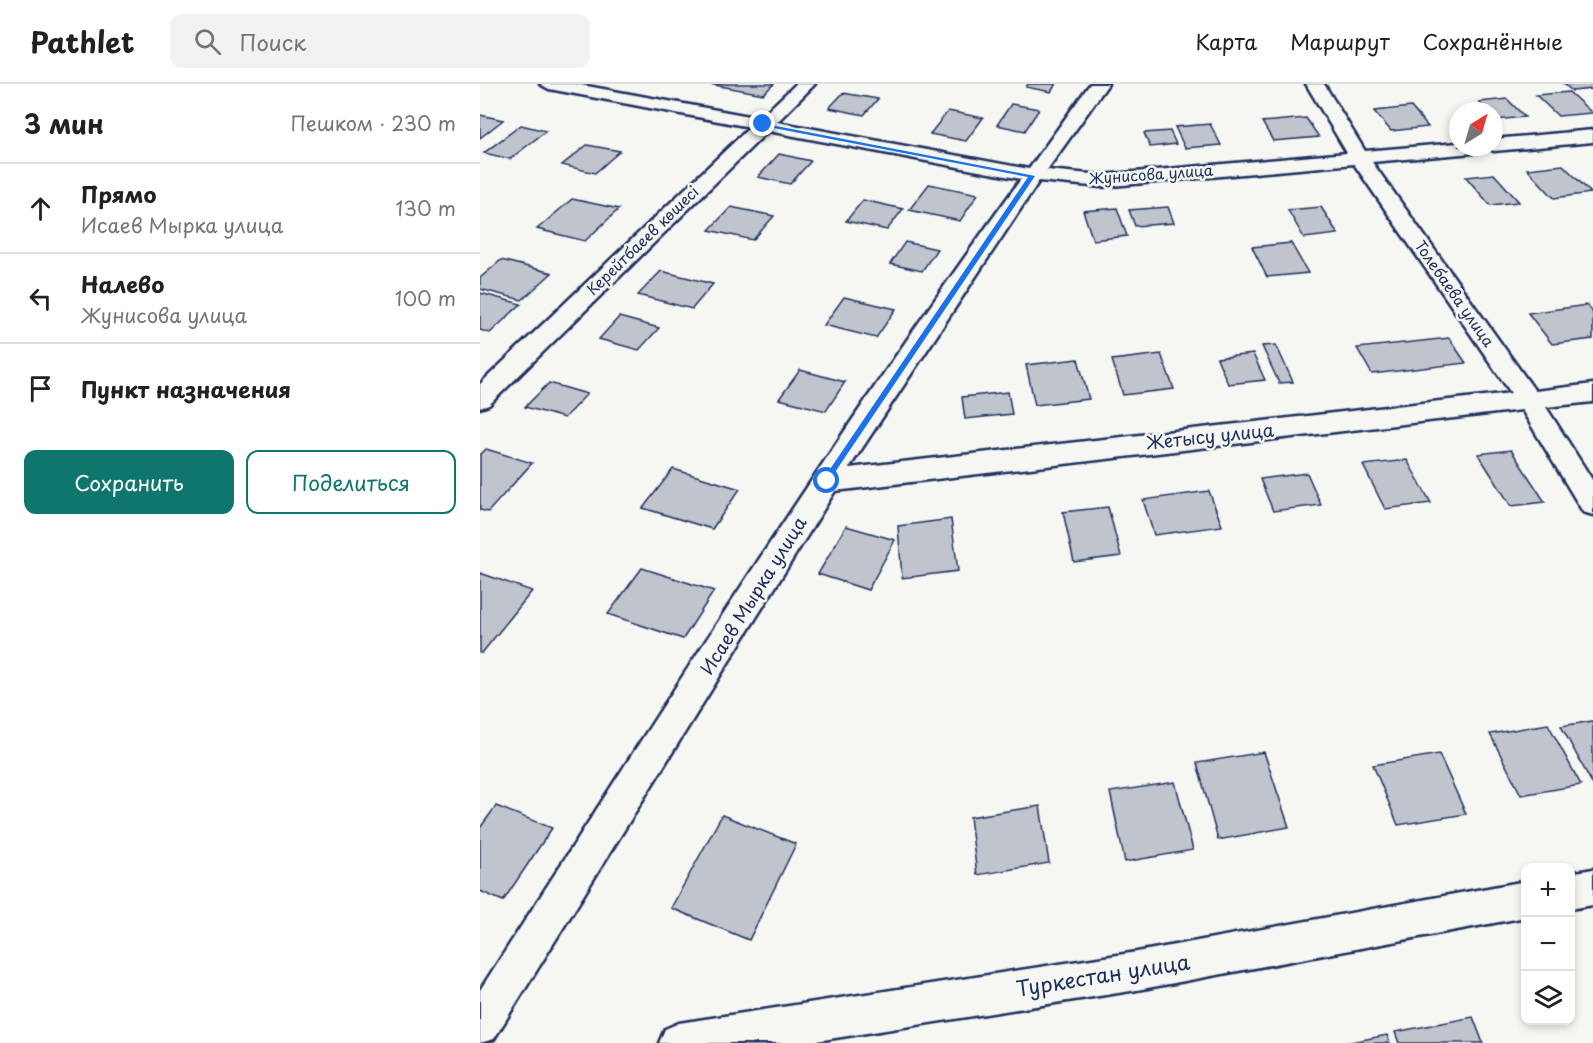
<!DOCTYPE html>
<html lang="ru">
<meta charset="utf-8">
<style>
:root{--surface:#fff;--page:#f2f2f2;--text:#202124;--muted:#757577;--line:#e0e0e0;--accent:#0f766e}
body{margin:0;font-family:"Playpen Sans",sans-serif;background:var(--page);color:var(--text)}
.controls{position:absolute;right:18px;bottom:18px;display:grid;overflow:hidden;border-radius:12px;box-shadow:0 3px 9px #0003}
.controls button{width:54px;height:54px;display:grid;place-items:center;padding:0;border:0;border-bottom:2px solid var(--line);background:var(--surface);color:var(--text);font:30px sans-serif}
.compass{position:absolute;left:969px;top:18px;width:54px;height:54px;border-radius:50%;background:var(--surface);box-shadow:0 3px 9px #0003;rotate:37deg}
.stop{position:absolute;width:18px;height:18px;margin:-14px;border:4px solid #1a73e8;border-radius:50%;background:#fff}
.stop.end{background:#1a73e8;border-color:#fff;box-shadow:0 2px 6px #0008}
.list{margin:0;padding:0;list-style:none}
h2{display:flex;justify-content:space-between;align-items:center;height:78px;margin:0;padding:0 24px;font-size:26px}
h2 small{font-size:20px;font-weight:400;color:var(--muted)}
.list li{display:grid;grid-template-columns:39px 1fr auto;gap:18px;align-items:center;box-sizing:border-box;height:90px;padding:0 24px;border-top:2px solid var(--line)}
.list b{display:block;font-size:22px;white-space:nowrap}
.list p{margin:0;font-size:20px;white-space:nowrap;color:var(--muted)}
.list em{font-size:20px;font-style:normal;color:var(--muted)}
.actions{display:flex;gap:12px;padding:18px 24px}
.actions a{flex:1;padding:14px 0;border:2px solid var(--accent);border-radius:12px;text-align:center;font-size:21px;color:var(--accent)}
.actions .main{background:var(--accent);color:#fff}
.icon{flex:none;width:33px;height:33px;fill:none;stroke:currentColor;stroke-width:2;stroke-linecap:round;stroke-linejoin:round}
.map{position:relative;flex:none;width:1113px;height:959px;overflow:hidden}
header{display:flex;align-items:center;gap:36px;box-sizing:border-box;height:84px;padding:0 30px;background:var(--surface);border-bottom:2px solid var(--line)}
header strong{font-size:28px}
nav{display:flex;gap:33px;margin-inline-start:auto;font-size:21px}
.search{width:420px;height:54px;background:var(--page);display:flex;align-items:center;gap:15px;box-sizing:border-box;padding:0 21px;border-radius:12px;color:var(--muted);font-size:22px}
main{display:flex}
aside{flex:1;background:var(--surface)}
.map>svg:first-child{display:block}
.building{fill:#c0c4cd;stroke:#1b2f5e;stroke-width:1.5}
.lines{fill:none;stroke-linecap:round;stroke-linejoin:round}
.minor-casing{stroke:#1b2f5e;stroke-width:5}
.minor{fill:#f6f6f2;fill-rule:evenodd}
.route{fill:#1a73e8}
.labels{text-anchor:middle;stroke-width:5;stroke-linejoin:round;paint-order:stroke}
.far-street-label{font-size:15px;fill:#1b2f5e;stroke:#f6f6f2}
.street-label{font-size:18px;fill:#1b2f5e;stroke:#f6f6f2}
.near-street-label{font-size:21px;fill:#1b2f5e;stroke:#f6f6f2}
</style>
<header>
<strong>Pathlet</strong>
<div class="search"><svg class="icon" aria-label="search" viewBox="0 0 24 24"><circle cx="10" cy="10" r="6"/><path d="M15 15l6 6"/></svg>Поиск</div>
<nav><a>Карта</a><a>Маршрут</a><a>Сохранённые</a></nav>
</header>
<main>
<aside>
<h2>3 мин<small>Пешком · 230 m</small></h2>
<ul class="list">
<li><svg class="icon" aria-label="ahead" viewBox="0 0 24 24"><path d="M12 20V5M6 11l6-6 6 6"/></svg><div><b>Прямо</b><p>Исаев Мырка улица</p></div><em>130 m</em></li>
<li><svg class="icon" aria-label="left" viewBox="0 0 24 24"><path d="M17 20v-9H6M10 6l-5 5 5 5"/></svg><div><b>Налево</b><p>Жунисова улица</p></div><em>100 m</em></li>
<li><svg class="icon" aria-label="arrive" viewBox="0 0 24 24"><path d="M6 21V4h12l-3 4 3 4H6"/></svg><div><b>Пункт назначения</b></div></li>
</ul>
<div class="actions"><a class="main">Сохранить</a><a>Поделиться</a></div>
</aside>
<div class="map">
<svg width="1113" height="959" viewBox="0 0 1113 959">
<rect width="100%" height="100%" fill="#f6f6f2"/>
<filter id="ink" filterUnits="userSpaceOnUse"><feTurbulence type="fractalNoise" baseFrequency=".0167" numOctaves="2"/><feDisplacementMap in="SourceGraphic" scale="12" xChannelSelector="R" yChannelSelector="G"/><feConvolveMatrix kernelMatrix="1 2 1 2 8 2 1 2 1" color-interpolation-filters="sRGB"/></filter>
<g filter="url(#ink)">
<g class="building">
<polygon points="229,0 294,0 283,10"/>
<polygon points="548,0 576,0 571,8 546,3"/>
<polygon points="1084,0 1113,0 1113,5 1092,7"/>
<polygon points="1089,8 1112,29 1078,32 1056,11"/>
<polygon points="363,9 398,15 384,31 349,24"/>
<polygon points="1027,15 1045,33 1016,36 1014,27 1008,27 999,18"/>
<polygon points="531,20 559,25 545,47 517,41"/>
<polygon points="931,23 948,43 911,47 894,27"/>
<polygon points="468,27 503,34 486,57 450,50"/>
<polygon points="0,31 23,36 0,54"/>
<polygon points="826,34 839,53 793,57 782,38"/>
<polygon points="730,40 741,61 705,64 695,43"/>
<polygon points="41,41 66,47 30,75 4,69"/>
<polygon points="690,47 696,60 670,63 664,49"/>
<polygon points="107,61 140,67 115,89 82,81"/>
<polygon points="299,70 331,77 310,100 278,93"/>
<polygon points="1083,81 1111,109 1074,114 1047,85"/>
<polygon points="1014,90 1039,118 1010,121 986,93"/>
<polygon points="449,100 498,110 480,137 429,126"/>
<polygon points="92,115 139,125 105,157 57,145"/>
<polygon points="383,116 423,125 407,146 366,137"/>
<polygon points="251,123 294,132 273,156 229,146"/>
<polygon points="688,123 694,139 655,142 649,126"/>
<polygon points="841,123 858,150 824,154 808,126"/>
<polygon points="637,124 647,152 613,156 603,127"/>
<polygon points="425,158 457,165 442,187 410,180"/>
<polygon points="811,159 828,189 787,193 772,163"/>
<polygon points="21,176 72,189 42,216 0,205 0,194"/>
<polygon points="181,187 233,200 212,225 158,211"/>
<polygon points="0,209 41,220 10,249 0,246"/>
<polygon points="364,213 416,225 396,254 344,241"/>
<polygon points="1107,221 1113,229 1113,255 1072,260 1048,229"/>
<polygon points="139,233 179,244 159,266 119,255"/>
<polygon points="969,254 986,279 892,290 877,264"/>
<polygon points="796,261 813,298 799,299 782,262"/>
<polygon points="681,270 694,305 643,311 632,276"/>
<polygon points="773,270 785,296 748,300 737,274"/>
<polygon points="598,275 609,315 555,321 546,281"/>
<polygon points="320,286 365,298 346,327 299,315"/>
<polygon points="69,299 107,310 84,334 45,323"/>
<polygon points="528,308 532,330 485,335 482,313"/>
<polygon points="6,365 52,379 8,428 0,426 0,371"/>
<polygon points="1031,366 1065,418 1031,422 998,370"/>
<polygon points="927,376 951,419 905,425 883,381"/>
<polygon points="193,385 260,405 232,445 163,424"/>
<polygon points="827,389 841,421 793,427 780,395"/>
<polygon points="729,407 742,442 674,451 663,416"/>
<polygon points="628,423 641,472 594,478 583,428"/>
<polygon points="471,435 478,487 422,494 418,442"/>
<polygon points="366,442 415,456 388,506 338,490"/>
<polygon points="162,484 234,507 203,555 128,530"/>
<polygon points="0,489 52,507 2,569 0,569"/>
<polygon points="1113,637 1113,701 1081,642"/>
<polygon points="1068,640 1101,701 1041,711 1010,650"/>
<polygon points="784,668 809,743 738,756 717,679"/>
<polygon points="959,670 986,730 918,741 893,681"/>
<polygon points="695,698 713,766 645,778 630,708"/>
<polygon points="16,722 72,744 23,817 0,807 0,744"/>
<polygon points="560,722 569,779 497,791 490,733"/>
<polygon points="242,731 316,760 269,856 191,824"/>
<polygon points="993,933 1003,959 919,959 915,948"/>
<polygon points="907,951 910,959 866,959"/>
</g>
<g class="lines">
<defs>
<g id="minor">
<path d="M60 0H96L280 34 316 0H335L297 38 549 85 610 0H628L567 86 621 91 867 69 826 0H844L885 67 978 59V63H1002L993 69 892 78 1055 307 1113 300V318L1066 323 1113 397V431L1103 428 1042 326 355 407 14 955 0 959V906C177 633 350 357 541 95L288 47 9 321 0 324V300L270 43 69 5ZM874 80 1031 309 369 384 559 97 621 103Z"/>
<polygon points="1113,46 1113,58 1014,67 1006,63 1014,63 1014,55"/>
<polygon points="1113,785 1113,821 1090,825 1090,789"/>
<polygon points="1046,797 1046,833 657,906 324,959 179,959 185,945 199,939 657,868"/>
</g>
</defs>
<use href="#minor" class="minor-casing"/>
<use href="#minor" class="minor"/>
</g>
</g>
<polygon class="route" points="281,39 555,92 347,400 342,397 344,394 548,93 283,42"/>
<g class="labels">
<g class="far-street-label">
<text transform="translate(671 91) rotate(-4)" y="5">Жунисова улица</text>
<text transform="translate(163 157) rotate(-44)" y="5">Керейтбаеев көшесі</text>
<text transform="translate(974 210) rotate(55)" y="5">Толебаева улица</text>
</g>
<g class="street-label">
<text transform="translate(730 353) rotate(-6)" y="6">Жетысу улица</text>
<text transform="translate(274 512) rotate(-58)" y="6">Исаев Мырка улица</text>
</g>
<g class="near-street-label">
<text transform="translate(623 892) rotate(-9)" y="7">Туркестан улица</text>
</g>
</g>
</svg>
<div class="controls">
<button>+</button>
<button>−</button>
<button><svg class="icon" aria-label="layers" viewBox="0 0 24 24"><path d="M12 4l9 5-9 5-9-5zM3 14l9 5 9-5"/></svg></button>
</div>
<svg class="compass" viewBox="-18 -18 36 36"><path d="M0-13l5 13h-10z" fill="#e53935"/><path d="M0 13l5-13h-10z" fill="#757577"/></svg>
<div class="stop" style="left:347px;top:397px"></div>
<div class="stop end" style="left:283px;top:40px"></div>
</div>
</main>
